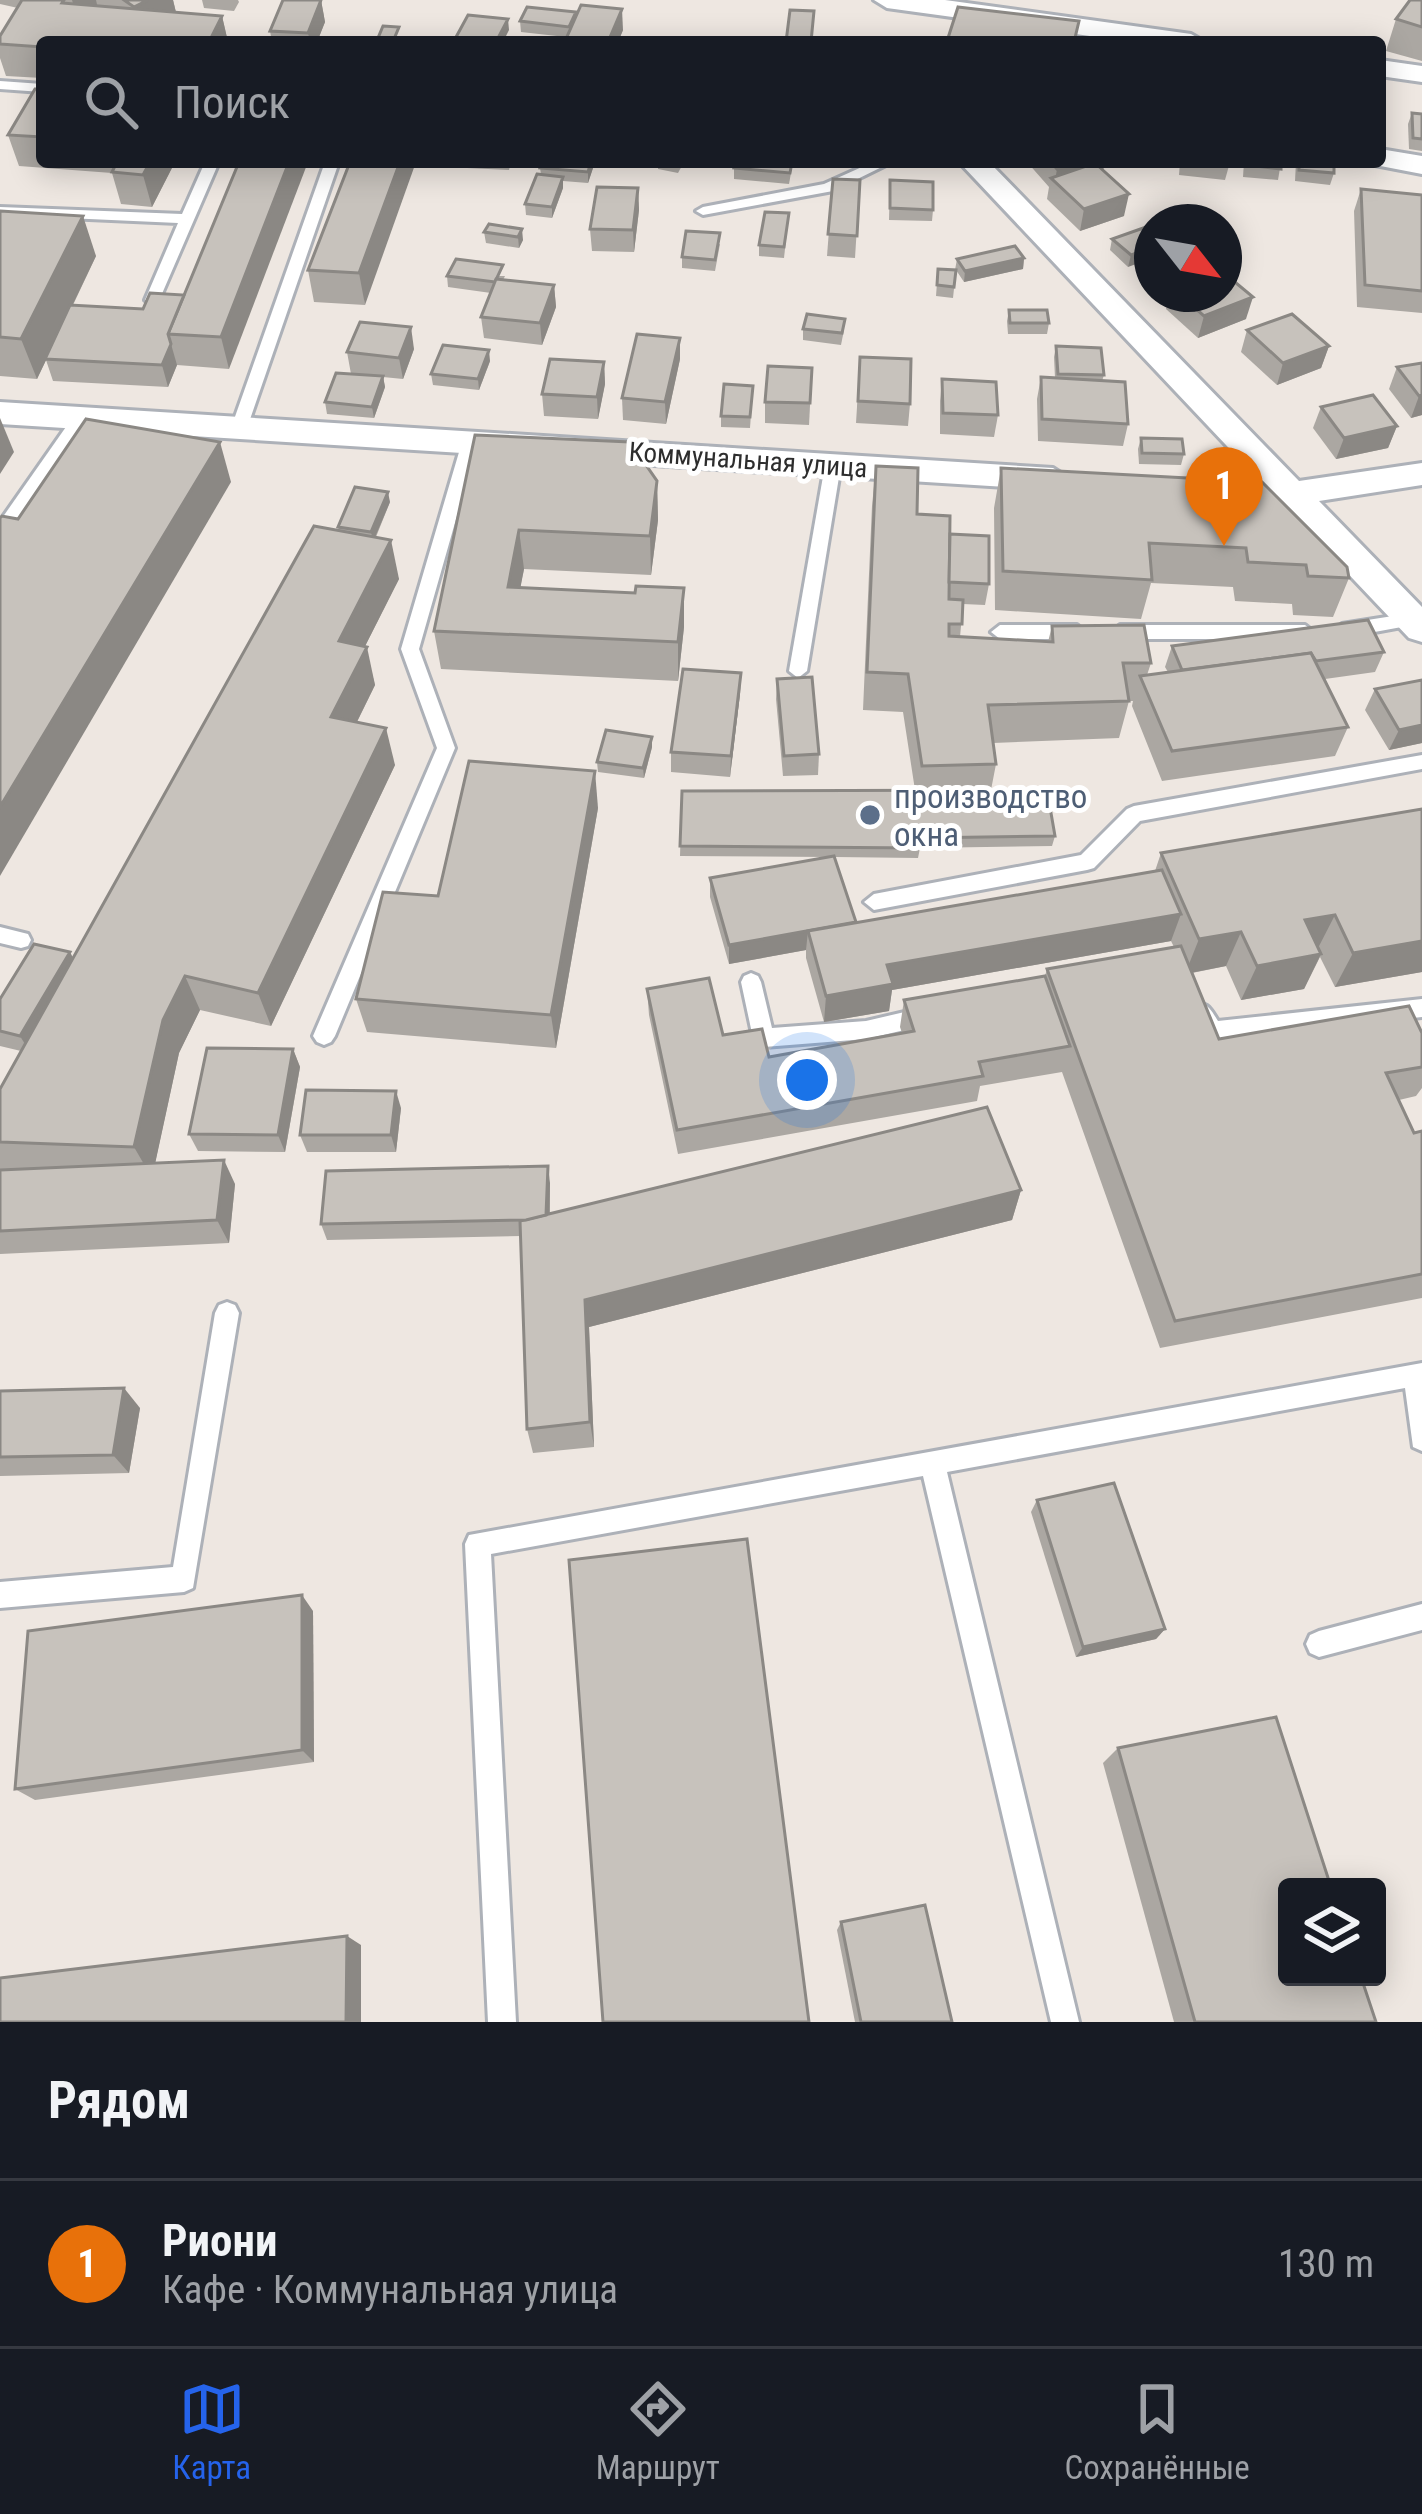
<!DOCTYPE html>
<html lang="ru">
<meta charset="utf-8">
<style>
:root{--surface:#171b24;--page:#20242c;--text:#f1f3f6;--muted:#9ea1a6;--line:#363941;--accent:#2563eb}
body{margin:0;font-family:"Roboto Condensed",sans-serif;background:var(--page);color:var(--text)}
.controls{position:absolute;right:36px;bottom:36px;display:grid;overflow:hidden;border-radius:12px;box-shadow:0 6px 30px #0003}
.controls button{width:108px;height:108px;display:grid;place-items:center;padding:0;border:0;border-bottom:3px solid var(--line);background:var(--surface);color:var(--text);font:60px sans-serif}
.compass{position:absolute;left:1134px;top:204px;width:108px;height:108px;border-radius:50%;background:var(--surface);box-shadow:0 6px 30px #0003;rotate:121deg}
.you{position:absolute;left:807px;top:1080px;width:42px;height:42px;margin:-30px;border:9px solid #fff;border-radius:50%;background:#1a73e8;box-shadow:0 0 0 18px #1a73e833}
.badge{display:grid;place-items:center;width:78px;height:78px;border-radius:50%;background:var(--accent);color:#fff;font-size:39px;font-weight:700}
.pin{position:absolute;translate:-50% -99px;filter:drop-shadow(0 3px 6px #0008)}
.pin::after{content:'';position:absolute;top:63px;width:42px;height:36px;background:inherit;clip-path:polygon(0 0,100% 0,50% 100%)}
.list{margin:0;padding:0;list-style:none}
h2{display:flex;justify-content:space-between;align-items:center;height:156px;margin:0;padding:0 48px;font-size:51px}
h2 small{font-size:39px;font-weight:400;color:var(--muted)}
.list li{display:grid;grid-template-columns:78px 1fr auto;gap:36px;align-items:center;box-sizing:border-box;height:168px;padding:0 48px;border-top:3px solid var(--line)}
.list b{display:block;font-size:45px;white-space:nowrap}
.list p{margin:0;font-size:39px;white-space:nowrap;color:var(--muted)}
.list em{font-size:39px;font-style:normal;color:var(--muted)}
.icon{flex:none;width:66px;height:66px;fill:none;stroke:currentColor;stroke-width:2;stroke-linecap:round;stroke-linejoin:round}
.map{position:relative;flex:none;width:1422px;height:2022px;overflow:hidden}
.search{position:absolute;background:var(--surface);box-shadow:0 6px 30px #0003;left:36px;right:36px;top:36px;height:132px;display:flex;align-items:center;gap:30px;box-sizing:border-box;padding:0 42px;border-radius:12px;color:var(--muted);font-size:45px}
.sheet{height:324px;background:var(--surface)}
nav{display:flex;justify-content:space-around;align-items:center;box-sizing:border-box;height:168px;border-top:3px solid var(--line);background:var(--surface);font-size:33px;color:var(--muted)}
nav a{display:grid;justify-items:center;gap:6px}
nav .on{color:var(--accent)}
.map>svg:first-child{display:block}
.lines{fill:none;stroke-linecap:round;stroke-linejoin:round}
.lane-casing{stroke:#adb1b8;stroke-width:6}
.street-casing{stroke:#adb1b8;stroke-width:6}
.lane{fill:#fff;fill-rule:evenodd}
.street{fill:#fff;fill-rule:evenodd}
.wall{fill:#aba7a2}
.shaded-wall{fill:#8b8884}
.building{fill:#c7c2bc;stroke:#8b8884;stroke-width:3}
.service-dot{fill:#5c6f8a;stroke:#fff;stroke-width:4.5}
.labels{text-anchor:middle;stroke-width:10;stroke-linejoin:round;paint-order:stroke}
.far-street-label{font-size:27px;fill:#2d2d2d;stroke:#fff}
.service-label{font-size:33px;fill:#4e5e75;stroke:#fff;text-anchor:start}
</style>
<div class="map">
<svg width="1422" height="2022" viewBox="0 0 1422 2022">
<rect width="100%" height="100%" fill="#eee7e1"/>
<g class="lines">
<defs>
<g id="lane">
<polygon points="0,81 42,84 42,92 0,89"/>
<polygon points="205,162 219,162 158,303 153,305 145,300 178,223 0,215 0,207 182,214"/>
<polygon points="325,162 339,162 247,428 239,433 233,432 231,428"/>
<polygon points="873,162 892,162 833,191 703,215 696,211 703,207 824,184"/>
<polygon points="81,413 87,414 87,422 6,538 0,540 0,521 75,414"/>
<polygon points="470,436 478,442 419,649 455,748 335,1036 331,1042 324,1045 317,1042 313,1036 437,748 401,649 462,442"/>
<polygon points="833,459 841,465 807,671 798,678 789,671 825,465"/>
<polygon points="1412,613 1421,619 1418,624 1342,638 1333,631 1342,624"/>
<polygon points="1000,625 1077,625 1086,632 1077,639 1000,639 991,632"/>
<polygon points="1120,625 1305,625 1314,632 1305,639 1120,639 1111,632"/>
<polygon points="1422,755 1422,769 1140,821 1094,868 1087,870 874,910 864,902 874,894 1081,855 1127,809 1134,806"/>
<polygon points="0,927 28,934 31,940 28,946 21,948 0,943"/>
<polygon points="751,973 758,976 761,982 772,1028 866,1021 926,1007 933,1010 937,1016 933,1022 926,1025 866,1039 764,1047 757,1044 753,1038 741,982 744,976"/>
<path d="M1422 999V1017L1213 1039 1206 1036 1190 1011 1193 1005C1207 1000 1211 1010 1218 1021Z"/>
<polygon points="227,1302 235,1305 239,1313 193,1588 184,1592 0,1608 0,1582 173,1567 215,1313 219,1305"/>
<polygon points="1422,1363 1422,1451 1413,1447 1405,1388 947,1472 1079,2022 1051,2022 923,1476 491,1554 516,2022 488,2022 465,1544 469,1535"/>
<polygon points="1422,1604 1422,1630 1319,1657 1310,1653 1306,1644 1310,1635 1319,1631"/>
</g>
<g id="street">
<polygon points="874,0 945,0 1191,34 1205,42 1133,42 887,8"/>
<polygon points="1380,60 1422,66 1422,82 1380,76"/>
<polygon points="1380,149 1422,156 1422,174 1370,164 1380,162"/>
<polygon points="959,162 989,162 1299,481 1422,463 1422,485 1319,501 1422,607 1422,642 1409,638 1283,505 1205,497 1200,489 1205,481 1259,480"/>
<polygon points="0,402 1053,468 1070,479 1053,490 0,424"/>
</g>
</defs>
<use href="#lane" class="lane-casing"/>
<use href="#street" class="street-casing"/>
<use href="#lane" class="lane"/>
<use href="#street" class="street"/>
</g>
<g class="wall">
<polygon points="0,0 173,0 176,12 222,16 228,42 42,42 42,78 6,76 0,58 0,36 18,8 0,4"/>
<polygon points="202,0 238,0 239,2 234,11 204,8"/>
<polygon points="321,0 325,22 317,42 272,42 270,31"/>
<polygon points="1422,0 1422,61 1386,51 1396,19"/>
<polygon points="520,21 623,30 618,42 566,42 566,37 521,32"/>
<polygon points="1079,21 1075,42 948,42 948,38"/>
<polygon points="42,89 42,162 175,162 152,207 121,204 112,173 19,166 8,135"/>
<polygon points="1412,113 1422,114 1422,151 1409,149 1408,124"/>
<polygon points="239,162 229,369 177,365 168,387 53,381 46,360 37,379 0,376 0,211 96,256 73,305 143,309 184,295"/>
<polygon points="350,162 365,305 314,302 308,270"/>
<polygon points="466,162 511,162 509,170 467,168"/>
<polygon points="658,162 684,162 678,173 658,169"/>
<polygon points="793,162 789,184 734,179 734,168"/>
<polygon points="1027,162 1105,162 1103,170 1124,216 1080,231 1047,199 1049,187"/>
<polygon points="1180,162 1230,162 1225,180 1179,175"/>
<polygon points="1244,162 1281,162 1278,180 1243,177"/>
<polygon points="1296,162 1334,162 1334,173 1330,185 1295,181"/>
<polygon points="594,165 588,183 563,181 563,188 552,218 526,215 525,204 541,174 540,168"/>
<polygon points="833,179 860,180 855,258 827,256"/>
<polygon points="890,180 933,210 932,221 889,220"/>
<polygon points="638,188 639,210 634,252 592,251 590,229"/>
<polygon points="1361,189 1422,195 1422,313 1357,307 1354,211"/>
<polygon points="789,213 784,258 759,256 759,245"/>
<polygon points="489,224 523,240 519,248 486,243 484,232"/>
<polygon points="1152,228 1128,267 1110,250 1112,239"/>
<polygon points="720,244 715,271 682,268 682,257"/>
<polygon points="1024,258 1023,269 964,282 956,270 953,298 936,296 938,269 955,270 957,259"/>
<polygon points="447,276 505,276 503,280 554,285 556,307 542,345 484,338 481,317 491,293 448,287"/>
<polygon points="1170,294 1224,294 1246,319 1198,338 1166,309"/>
<polygon points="1009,310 1049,323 1047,334 1008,334 1007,321"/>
<polygon points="803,329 844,330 841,345 803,340"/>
<polygon points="1247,330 1329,346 1321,368 1277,385 1241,352"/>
<polygon points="1056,346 1104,375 1102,381 1128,424 1123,446 1038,441 1037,399 1041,377 1055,378 1054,357"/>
<polygon points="414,349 403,379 383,377 385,387 374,418 327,414 325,402 351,374 347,352"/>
<polygon points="860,357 910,404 908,426 856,423"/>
<polygon points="680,359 666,424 623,420 622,398"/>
<polygon points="490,361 479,390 433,385 431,374"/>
<polygon points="604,362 605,384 598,419 544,416 542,394"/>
<polygon points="1422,363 1422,415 1411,418 1389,389 1397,367"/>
<polygon points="812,368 809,425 765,423 765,402"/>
<polygon points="942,379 998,415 994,437 940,434 940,401"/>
<polygon points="753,386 750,428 721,427 721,416"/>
<polygon points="1321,407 1397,426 1388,448 1336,459 1313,428"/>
<polygon points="475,435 657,481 658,520 651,575 524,569 520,588 684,627 678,681 441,669 434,631"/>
<polygon points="1141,438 1184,454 1181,465 1139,464 1138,449"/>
<polygon points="876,466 917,514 950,534 989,584 985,605 963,604 960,637 1048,642 1052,626 1151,663 1147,675 1168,672 1165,667 1172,646 1384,652 1375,672 1325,679 1348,727 1335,756 1162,781 1132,706 1133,701 1129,701 1119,738 993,743 996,764 991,790 1055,836 1052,846 920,848 918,858 835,857 856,923 1155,871 1161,853 1422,809 1422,972 1335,987 1320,957 1304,989 1241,1000 1226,966 1192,973 1219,1039 1422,1033 1422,1088 1416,1096 1399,1100 1414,1133 1422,1131 1422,1298 1160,1348 1062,1072 980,1086 977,1101 678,1154 649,1015 647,989 723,1035 769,1057 902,1033 900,1027 904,1000 1045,976 1047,969 1174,947 1171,941 892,990 889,1011 824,1022 806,958 806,950 729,964 710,897 710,878 829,857 680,856 682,791 915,790 903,712 863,710 872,506"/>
<polygon points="1001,468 1349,578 1333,617 1293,615 1292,604 1235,601 1233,587 1151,583 1141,619 995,610 994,508"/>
<polygon points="390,502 376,537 399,579 365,646 375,685 357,722 395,765 271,1026 200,1010 179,1053 155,1163 235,1184 229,1243 0,1254 0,1089 21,1051 0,1046 0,999 73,958 339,530 338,527"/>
<polygon points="741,673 740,694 730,777 671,772 671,752"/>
<polygon points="777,679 819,754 818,775 783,776 776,699"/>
<polygon points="1422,680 1422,743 1389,750 1365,710 1375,689"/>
<polygon points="652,737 652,747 644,778 598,772 597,762"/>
<polygon points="598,808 556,1048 367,1032 356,999"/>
<polygon points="293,1049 300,1067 285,1152 198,1151 189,1134"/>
<polygon points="401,1108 396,1152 307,1152 300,1135"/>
<polygon points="550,1183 550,1214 1021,1190 1012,1220 589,1327 594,1447 533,1453 527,1429 521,1236 327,1240 321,1224"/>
<polygon points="0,1391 140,1408 129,1473 0,1476"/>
<polygon points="1037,1500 1165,1629 1156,1639 1076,1657 1031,1512"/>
<polygon points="313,1611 314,1762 35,1800 15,1789"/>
<polygon points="1118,1748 1376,2022 1174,2022 1103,1763"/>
<polygon points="841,1922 952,2022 855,2022 837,1930"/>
</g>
<g class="shaded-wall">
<polygon points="72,0 96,0 98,9 78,19"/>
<polygon points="148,0 173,0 178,21 142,38 134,7"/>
<polygon points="321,0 325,22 317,42 310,42 308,33"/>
<polygon points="622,9 623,30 618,42 608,42"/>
<polygon points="222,16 228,42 209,42"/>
<polygon points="508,19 509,30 503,42 496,42"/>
<polygon points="150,162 175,162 152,207 143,175"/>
<polygon points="289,162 308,162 229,369 221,337"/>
<polygon points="400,162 416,162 365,305 359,273"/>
<polygon points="591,162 594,162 594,165 588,183 588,172"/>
<polygon points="1084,162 1105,162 1101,178 1055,181 1057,169"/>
<polygon points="563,177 563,188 552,218 552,207"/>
<polygon points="638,188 639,210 634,252 633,230"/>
<polygon points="1129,194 1124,216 1080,231 1084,209"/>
<polygon points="83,216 96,256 37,379 21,339"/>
<polygon points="522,229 523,240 519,248 518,237"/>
<polygon points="1152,248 1152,258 1128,267 1131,255"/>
<polygon points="1024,258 1023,269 964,282 965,271"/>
<polygon points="554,285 556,307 542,345 540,323"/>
<polygon points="1253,297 1246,319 1198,338 1204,316"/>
<polygon points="411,327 414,349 403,379 399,358"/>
<polygon points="680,338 680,359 666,424 665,402"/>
<polygon points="171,344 177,365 168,387 162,365"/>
<polygon points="1329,346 1321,368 1277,385 1283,363"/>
<polygon points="489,350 490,361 479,390 478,379"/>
<polygon points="604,362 605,384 598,419 597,397"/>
<polygon points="383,376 385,387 374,418 372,407"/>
<polygon points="1422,395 1422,415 1411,418 1419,396"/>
<polygon points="0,418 14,452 0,474"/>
<polygon points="1397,426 1388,448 1336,459 1344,438"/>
<polygon points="220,442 231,482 0,876 0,807"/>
<polygon points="657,481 658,520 651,575 650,536"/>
<polygon points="388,492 390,502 373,542 371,532"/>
<polygon points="519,530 524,569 513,626 508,587"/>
<polygon points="391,540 399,579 348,680 339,641"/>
<polygon points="684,588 684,627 678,681 678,642"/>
<polygon points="367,647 375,685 341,754 331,717"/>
<polygon points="741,673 740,694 730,777 731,756"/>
<polygon points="1422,725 1422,743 1389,750 1399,730"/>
<polygon points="386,728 395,765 271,1026 258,993"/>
<polygon points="652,737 652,747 644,778 643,768"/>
<polygon points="595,771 598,808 556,1048 551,1015"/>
<polygon points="1181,914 1171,941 892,990 889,1011 824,1022 826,996 887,965"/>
<polygon points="1335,915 1317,950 1305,920"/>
<polygon points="856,922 808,931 806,950 729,964 729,945"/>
<polygon points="1241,932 1226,966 1185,974 1199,939"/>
<polygon points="1422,941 1422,972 1335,987 1353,953"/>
<polygon points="70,952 80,971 31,1054 20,1036"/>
<polygon points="1321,954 1304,989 1241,1000 1257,966"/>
<polygon points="185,976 200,1010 179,1053 152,1178 134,1147 163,1020"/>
<polygon points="293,1049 300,1067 285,1152 278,1135"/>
<polygon points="396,1091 401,1108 396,1152 391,1135"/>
<polygon points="224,1160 235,1184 229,1243 217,1220"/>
<polygon points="548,1166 550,1183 549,1235 546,1219"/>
<polygon points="1021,1190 1012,1220 589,1327 594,1447 590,1422 585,1300"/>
<polygon points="124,1388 140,1408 129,1473 113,1455"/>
<polygon points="302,1595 313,1611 314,1762 302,1750"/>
<polygon points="1165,1629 1156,1639 1076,1657 1083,1647"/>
<polygon points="347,1936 361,1945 361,2022 346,2022"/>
</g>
<g class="building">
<polygon points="22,0 64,0 62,3 222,16 209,42 42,42 42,47 0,44 0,36"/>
<polygon points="124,0 148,0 134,7"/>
<polygon points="283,0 321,0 308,33 270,31"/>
<polygon points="1410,0 1422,0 1422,27 1396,19"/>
<polygon points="581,5 622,9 608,42 566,39"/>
<polygon points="527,7 576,12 569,27 520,21"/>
<polygon points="958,7 1079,21 1074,42 985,42 948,38"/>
<polygon points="790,10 814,11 811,42 786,42"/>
<polygon points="468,15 508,19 496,42 455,39"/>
<polygon points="383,26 399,27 394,39 378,38"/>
<polygon points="35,89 42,89 42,137 8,135"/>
<polygon points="1412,113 1422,114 1422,139 1413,138"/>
<polygon points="117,162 150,162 143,175 112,172"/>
<polygon points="239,162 289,162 221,337 168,334"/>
<polygon points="350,162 400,162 359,273 308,270"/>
<polygon points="542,162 591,162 588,172 540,168"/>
<polygon points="736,162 792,162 790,173 734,168"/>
<polygon points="1051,162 1084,162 1057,169"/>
<polygon points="1246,162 1281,162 1281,169 1246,165"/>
<polygon points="1299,162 1334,162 1334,173 1299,170"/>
<polygon points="1095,163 1129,194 1084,209 1051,178"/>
<polygon points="537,174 563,177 552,207 525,204"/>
<polygon points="833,179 860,180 857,236 828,234"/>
<polygon points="890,180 933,182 933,210 890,208"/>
<polygon points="597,187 638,188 633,230 590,229"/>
<polygon points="1361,189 1422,195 1422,291 1365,285"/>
<polygon points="0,211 83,216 21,339 0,337"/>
<polygon points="765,212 789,213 784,247 759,245"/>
<polygon points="489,224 522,229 518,237 484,232"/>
<polygon points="1149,226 1152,228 1152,248 1131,255 1112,239"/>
<polygon points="686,231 720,233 715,260 682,257"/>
<polygon points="1015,246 1024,258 965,271 957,259"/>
<polygon points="456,259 503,265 495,282 447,276"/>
<polygon points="938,269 956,270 954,287 937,285"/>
<polygon points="1224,273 1253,297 1204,316 1179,294 1224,294"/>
<polygon points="496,279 554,285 540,323 481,317"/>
<polygon points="150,293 184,295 168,334 171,344 162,365 45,359 70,305 143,309"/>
<polygon points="1009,310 1047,310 1049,323 1010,323"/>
<polygon points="807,314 845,319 842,333 803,329"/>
<polygon points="1292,314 1329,346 1283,363 1247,330"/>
<polygon points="360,322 411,327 399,358 347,352"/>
<polygon points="637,334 680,338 665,402 622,398"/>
<polygon points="443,345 489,350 478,379 431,374"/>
<polygon points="1056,346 1101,348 1104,375 1058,374"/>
<polygon points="860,357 911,359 910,404 858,401"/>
<polygon points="550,359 604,362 597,397 542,394"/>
<polygon points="1422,363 1422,395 1419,396 1397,367"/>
<polygon points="768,366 812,368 810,403 765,402"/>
<polygon points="336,373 383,376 372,407 325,402"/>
<polygon points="1041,377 1125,382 1128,424 1042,419"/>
<polygon points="942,379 996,382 998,415 943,413"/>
<polygon points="724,384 753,386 750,417 721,416"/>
<polygon points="1373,395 1397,426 1344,438 1321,407"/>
<polygon points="86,419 220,442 0,807 0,518 2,516 18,519"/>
<polygon points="475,435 630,442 657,481 650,536 519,530 508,587 635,593 636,586 684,588 678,642 434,631"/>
<polygon points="1141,438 1182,439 1184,454 1142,453"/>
<polygon points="876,466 918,468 917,514 950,516 949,599 963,600 962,624 949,624 949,636 1053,642 1052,626 1144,625 1151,663 1123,663 1129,701 988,705 996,764 922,766 908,674 867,672"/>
<polygon points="1001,468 1262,482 1347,567 1349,578 1308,576 1306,565 1248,562 1246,548 1149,543 1152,580 1003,571"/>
<polygon points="355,487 388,492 371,532 338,527"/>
<polygon points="314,526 391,540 339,641 367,647 331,717 386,728 258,993 185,976 163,1020 134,1147 0,1142 0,1089"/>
<polygon points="950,534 989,536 989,584 949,582"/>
<polygon points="1368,620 1384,652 1316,661 1311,653 1182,670 1172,646"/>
<polygon points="1311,653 1348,727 1172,751 1140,676"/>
<polygon points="683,669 741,673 731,756 671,752"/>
<polygon points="812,677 819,754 784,756 777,679"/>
<polygon points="1422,680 1422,725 1399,730 1375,689"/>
<polygon points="606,730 652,737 643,768 597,762"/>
<polygon points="469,761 595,771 551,1015 356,999 383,892 438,896"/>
<polygon points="1047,790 1055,836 919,838 920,848 680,846 682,791"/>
<polygon points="1422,809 1422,941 1353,953 1335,915 1305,920 1321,954 1257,966 1241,932 1199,939 1161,853"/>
<polygon points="834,856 856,922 729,945 710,878"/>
<polygon points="1162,870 1181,914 887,965 893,984 826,996 808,931"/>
<polygon points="34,944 70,952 20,1036 0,1031 0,999"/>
<polygon points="1181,946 1219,1039 1409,1006 1422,1033 1422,1067 1386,1073 1414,1133 1422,1131 1422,1274 1175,1321 1047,969"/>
<polygon points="1045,976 1070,1046 979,1062 983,1076 677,1130 647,989 709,978 723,1035 762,1029 769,1057 914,1031 904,1000"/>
<polygon points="207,1048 293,1049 278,1135 189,1134"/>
<polygon points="306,1090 396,1091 391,1135 300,1135"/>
<polygon points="987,1107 1021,1190 585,1300 590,1422 527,1429 520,1221"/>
<polygon points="224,1160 217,1220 0,1231 0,1170"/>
<polygon points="548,1166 546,1215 526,1220 321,1224 326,1171"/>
<polygon points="124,1388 113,1455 0,1457 0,1391"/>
<polygon points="1114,1483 1165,1629 1083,1647 1037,1500"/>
<polygon points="747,1539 809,2022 603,2022 569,1560"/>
<polygon points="302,1595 302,1750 15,1789 28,1631"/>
<polygon points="1276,1717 1331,1887 1287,1887 1287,1977 1361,1977 1376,2022 1195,2022 1118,1748"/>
<polygon points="925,1905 952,2022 861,2022 841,1922"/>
<polygon points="347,1936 346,2022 0,2022 0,1978"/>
</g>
<circle class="service-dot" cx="870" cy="815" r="12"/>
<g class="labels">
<g class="far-street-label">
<text transform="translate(748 460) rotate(4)" y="9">Коммунальная улица</text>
</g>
<g class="service-label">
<text x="894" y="808">производство<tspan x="894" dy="38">окна</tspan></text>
</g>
</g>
</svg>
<div class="controls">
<button><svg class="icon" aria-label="layers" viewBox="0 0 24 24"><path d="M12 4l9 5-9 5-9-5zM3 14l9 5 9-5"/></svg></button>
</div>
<svg class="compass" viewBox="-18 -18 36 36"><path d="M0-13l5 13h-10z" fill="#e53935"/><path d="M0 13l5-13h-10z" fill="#9ea1a6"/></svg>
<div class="you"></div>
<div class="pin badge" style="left:1224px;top:546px;background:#e8710a">1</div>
<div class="search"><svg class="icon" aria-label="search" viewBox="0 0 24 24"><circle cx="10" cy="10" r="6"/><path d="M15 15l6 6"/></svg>Поиск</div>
</div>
<section class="sheet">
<h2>Рядом<small></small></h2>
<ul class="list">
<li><span class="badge" style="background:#e8710a">1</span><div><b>Риони</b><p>Кафе · Коммунальная улица</p></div><em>130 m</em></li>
</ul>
</section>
<nav>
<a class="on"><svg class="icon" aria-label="map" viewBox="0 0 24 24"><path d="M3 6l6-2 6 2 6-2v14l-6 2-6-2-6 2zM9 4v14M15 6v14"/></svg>Карта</a>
<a><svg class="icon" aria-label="directions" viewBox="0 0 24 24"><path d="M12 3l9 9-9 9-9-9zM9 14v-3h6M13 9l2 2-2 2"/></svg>Маршрут</a>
<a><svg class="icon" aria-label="saved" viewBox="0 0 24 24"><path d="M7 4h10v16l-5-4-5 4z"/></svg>Сохранённые</a>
</nav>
